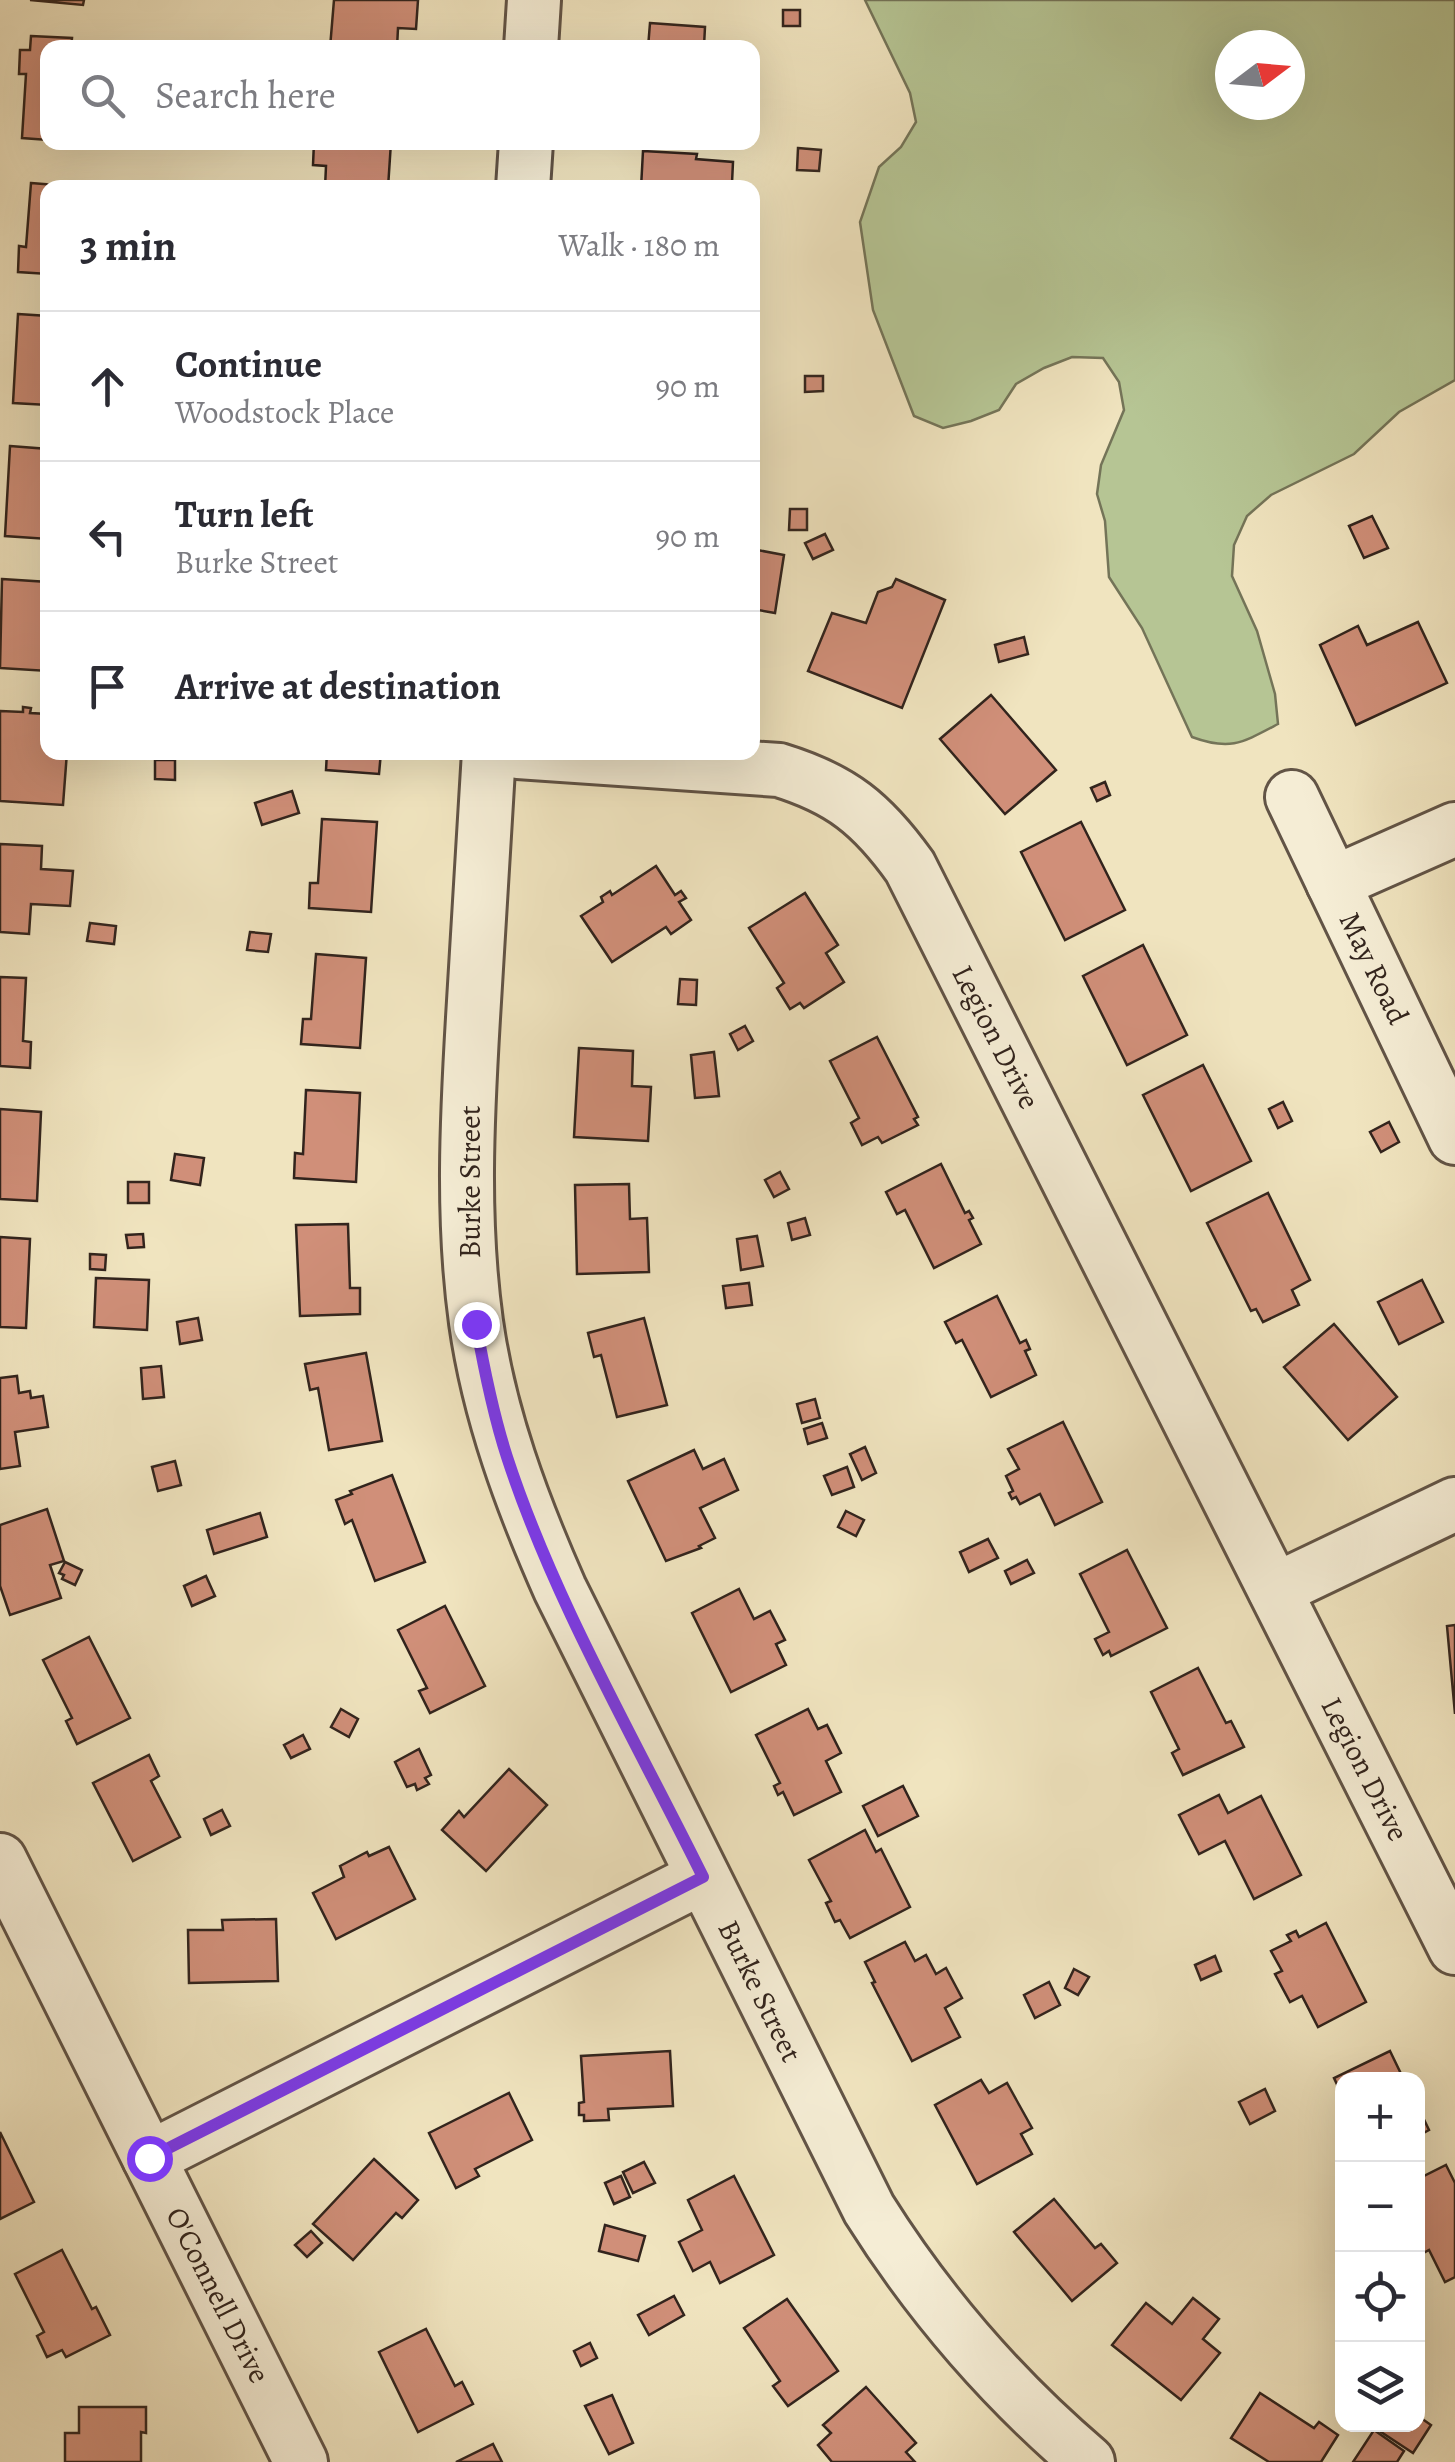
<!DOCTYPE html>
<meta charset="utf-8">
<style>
:root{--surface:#fff;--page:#f2f2f3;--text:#2b2b33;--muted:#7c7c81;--line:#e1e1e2}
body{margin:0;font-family:Alegreya,serif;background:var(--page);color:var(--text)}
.controls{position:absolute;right:30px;bottom:30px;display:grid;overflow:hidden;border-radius:20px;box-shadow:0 10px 40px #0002}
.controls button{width:90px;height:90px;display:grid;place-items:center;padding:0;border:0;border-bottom:2px solid var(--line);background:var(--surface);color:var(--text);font:50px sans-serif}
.compass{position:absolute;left:1215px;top:30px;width:90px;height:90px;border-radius:50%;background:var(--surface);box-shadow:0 10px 40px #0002;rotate:74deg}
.stop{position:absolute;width:30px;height:30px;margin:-22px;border:8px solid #7c3aed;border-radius:50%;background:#fff}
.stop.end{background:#7c3aed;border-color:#fff;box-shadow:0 2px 10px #0008}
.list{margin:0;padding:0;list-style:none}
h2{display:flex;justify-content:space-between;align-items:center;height:130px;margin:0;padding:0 40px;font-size:42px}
h2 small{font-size:32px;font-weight:400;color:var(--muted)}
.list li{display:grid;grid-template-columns:65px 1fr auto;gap:30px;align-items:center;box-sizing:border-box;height:150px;padding:0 40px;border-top:2px solid var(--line)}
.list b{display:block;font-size:38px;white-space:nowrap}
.list p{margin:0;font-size:32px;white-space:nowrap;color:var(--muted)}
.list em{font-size:32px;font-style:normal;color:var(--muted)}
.icon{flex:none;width:55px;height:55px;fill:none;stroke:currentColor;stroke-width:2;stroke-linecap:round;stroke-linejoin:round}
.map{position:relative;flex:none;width:1455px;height:2462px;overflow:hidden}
.search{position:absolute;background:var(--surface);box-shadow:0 10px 40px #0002;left:40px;top:40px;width:720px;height:110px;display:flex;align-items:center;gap:25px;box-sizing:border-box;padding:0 35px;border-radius:20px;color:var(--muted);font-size:38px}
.panel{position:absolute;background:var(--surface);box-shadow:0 10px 40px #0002;left:40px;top:180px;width:720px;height:580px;border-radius:20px}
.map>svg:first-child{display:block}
.green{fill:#b6c594;stroke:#747458;stroke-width:2.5;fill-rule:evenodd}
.building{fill:#d08f79;stroke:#32241d;stroke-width:2.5}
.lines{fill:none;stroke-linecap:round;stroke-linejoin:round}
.street-casing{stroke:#625446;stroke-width:58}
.street{stroke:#f5edd5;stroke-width:52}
.route{stroke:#7c3aed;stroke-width:12}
.labels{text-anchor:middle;stroke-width:10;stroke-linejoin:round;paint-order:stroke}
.street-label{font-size:30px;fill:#32241d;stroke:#f5edd5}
</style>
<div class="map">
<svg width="1455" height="2462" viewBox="0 0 1455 2462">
<rect width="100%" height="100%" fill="#f0e4bf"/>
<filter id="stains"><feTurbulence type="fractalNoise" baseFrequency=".002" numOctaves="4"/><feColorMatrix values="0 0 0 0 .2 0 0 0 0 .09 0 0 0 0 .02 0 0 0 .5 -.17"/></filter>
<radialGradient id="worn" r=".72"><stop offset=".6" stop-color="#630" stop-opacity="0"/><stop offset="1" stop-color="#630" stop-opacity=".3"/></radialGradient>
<path class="green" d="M865 0H1455V380L1399 412 1354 454 1271 495 1247 516 1234 545 1232 576 1257 631 1275 694 1278 724C1242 743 1230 751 1192 737L1142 628 1109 577 1105 521 1097 494 1101 465 1124 410 1119 382 1103 358 1072 357 1044 368 1016 384 999 410 971 421 943 428 914 416 873 310 860 222 879 167 901 147 916 122 910 93ZM1230 45H1290V105H1230Z"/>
<g class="building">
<polygon points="30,0 84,0 83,5"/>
<polygon points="334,0 418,0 416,29 398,28 397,48 330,48"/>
<rect x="783" y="10" width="17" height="16"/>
<polygon points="650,23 705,27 704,46 729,48 648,48"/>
<polygon points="31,36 72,38 71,48 48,48 48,140 22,138 26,74 19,74 20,50 30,50"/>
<polygon points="314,142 391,142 388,188 325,188 326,166 313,165"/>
<polygon points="798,148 821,150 819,171 797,170"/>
<polygon points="643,151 697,154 696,159 733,162 732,183 744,184 744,188 641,188"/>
<polygon points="31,183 81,187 48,188 48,274 18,272 19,246 26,247"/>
<polygon points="18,314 48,316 48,405 13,403"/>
<polygon points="805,376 823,376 823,391 805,392"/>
<polygon points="10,446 48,449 48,539 5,536"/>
<polygon points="790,509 807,509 807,530 789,530"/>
<polygon points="1372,516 1388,548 1364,558 1349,526"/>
<polygon points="825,534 833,550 813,559 805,543"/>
<polygon points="752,549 784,555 775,613 752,609"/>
<polygon points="2,579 48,582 48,671 0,668"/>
<polygon points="896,579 945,600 902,708 808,671 832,613 866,623 878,592 892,587"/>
<polygon points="1418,622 1447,683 1356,725 1320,645 1358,626 1367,645"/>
<polygon points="1024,637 1028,654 999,662 995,645"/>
<polygon points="991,695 1056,770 1005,814 940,739"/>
<polygon points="23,707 31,708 30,713 48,714 48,752 67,752 63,805 0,801 0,711 23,712"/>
<polygon points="327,752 381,752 379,774 326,770"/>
<polygon points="155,760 175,760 175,780 155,779"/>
<polygon points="1105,782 1110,795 1097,801 1091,788"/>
<polygon points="292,791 299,813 262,825 255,803"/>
<polygon points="322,819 377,822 371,912 309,908 310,883 318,883"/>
<polygon points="1081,822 1125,910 1065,940 1021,852"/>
<polygon points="0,844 42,846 41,869 73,871 70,906 31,904 29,934 0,932"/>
<polygon points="656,866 675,895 681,891 686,898 679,902 691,920 671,934 666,927 612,962 581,916 603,902 601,897 610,891 612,895"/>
<polygon points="805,893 838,945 826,953 844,982 804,1008 800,1003 790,1009 777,988 784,983 749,928"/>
<polygon points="90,923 116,926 114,944 87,941"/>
<polygon points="250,932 271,934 268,952 247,950"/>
<polygon points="1143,945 1187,1035 1127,1065 1083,976"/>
<polygon points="316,954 366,958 360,1048 301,1044 303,1019 311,1019"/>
<polygon points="0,977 26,978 23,1041 31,1042 30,1068 0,1066"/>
<polygon points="680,979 697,980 696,1005 678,1004"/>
<polygon points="745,1026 753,1041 738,1050 730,1034"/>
<polygon points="877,1037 918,1117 914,1119 918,1125 882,1143 878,1137 862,1145 851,1123 859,1118 830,1061"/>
<polygon points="579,1048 633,1051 632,1086 651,1087 648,1141 574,1137"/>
<polygon points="714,1052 719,1096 695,1098 691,1055"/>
<polygon points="1203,1065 1251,1161 1191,1191 1143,1095"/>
<polygon points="306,1090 360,1093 356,1182 294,1178 295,1153 303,1154"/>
<polygon points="1283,1102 1292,1121 1278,1128 1269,1109"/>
<polygon points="0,1109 41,1112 37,1201 0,1199"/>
<polygon points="1389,1122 1399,1142 1381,1152 1370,1132"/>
<polygon points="175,1154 204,1158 200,1185 171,1180"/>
<polygon points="941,1164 965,1213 969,1211 973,1218 969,1220 981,1244 934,1268 905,1210 897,1214 886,1192"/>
<polygon points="780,1172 789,1189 774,1197 765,1180"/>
<rect x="128" y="1182" width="21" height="21"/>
<polygon points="629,1184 630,1219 647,1218 649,1272 577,1274 575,1185"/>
<polygon points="1268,1193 1310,1280 1292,1290 1299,1305 1263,1322 1256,1309 1251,1311 1207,1223"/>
<polygon points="805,1218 810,1235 792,1240 788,1223"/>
<polygon points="348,1224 350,1288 360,1288 360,1314 300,1316 296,1225"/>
<polygon points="143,1234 144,1247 128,1248 126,1235"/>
<polygon points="757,1236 763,1266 741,1270 737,1239"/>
<polygon points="0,1237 30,1239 26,1328 0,1327"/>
<polygon points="90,1254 106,1255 105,1270 90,1269"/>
<polygon points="96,1278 149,1280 147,1330 94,1327"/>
<polygon points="1422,1280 1443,1322 1399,1344 1378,1302"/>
<polygon points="749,1283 752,1305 726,1308 723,1286"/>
<polygon points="997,1296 1020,1343 1026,1340 1030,1349 1025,1351 1036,1375 991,1397 962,1340 956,1343 945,1322"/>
<polygon points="198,1318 202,1340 180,1344 177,1322"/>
<polygon points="644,1318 667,1405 617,1417 601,1355 594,1357 588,1333"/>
<polygon points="1334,1324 1397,1397 1348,1440 1284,1367"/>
<polygon points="366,1353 382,1441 329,1450 318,1388 310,1390 305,1364"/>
<polygon points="161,1366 164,1397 143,1399 141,1368"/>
<polygon points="17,1376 19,1393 30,1391 31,1398 43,1396 48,1427 15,1432 20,1466 0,1469 0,1378"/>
<polygon points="815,1399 820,1418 802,1423 797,1404"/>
<polygon points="1063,1422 1102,1502 1055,1525 1040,1494 1020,1504 1016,1497 1012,1499 1009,1493 1013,1491 1006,1476 1019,1469 1008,1449"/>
<polygon points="822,1423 827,1438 808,1444 804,1429"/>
<polygon points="865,1447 876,1473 862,1480 850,1454"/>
<polygon points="694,1450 703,1469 724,1459 738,1490 700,1508 715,1538 699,1546 701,1548 666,1561 628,1481"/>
<polygon points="175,1461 181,1485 158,1491 152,1467"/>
<polygon points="847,1467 854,1487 832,1495 824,1476"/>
<polygon points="392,1475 425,1562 375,1581 352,1520 345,1524 336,1500 352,1494 350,1491"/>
<polygon points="47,1509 64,1561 50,1565 61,1598 10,1615 0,1586 0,1525"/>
<polygon points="846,1511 864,1520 856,1536 838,1527"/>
<polygon points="260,1513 267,1537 214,1554 207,1530"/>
<polygon points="988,1539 998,1558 969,1572 960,1552"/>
<polygon points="1127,1550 1167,1628 1111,1656 1109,1651 1103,1655 1095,1639 1109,1632 1080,1574"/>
<polygon points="1027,1560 1034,1573 1011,1584 1005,1571"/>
<polygon points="65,1562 82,1570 75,1585 62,1579 64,1575 59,1573"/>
<polygon points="206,1576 215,1596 192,1606 184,1586"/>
<polygon points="739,1589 754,1619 770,1611 785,1640 776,1644 786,1665 731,1692 692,1613"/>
<polygon points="445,1606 485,1686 430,1713 419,1691 427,1688 398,1630"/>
<polygon points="1455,1625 1455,1714 1447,1626"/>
<polygon points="89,1637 130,1718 77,1744 66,1721 72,1718 43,1660"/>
<polygon points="1198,1668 1226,1723 1231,1721 1244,1747 1183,1775 1172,1753 1179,1749 1151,1692"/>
<polygon points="341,1709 358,1719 349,1737 331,1727"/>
<polygon points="808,1709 818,1729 827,1725 841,1753 826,1761 841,1792 794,1815 783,1792 778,1795 774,1786 780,1783 756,1735"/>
<polygon points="303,1735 310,1749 291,1758 284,1745"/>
<polygon points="419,1749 431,1775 425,1778 429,1784 417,1790 415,1784 407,1787 395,1762"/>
<polygon points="149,1755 159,1776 151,1781 180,1837 133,1861 93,1783"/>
<polygon points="509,1769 547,1805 486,1871 442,1830 459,1811 464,1817"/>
<polygon points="903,1786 918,1816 878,1836 863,1806"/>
<polygon points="1219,1795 1228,1813 1261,1796 1301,1875 1254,1899 1225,1841 1199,1854 1179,1815"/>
<polygon points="222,1810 230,1826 211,1835 204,1819"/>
<polygon points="865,1830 876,1852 881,1849 910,1907 850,1938 840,1920 835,1922 826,1903 831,1901 809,1860"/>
<polygon points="389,1847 415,1899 336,1939 313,1893 344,1877 340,1866 367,1852 369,1856"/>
<polygon points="276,1919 278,1981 189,1983 188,1930 223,1930 222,1920"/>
<polygon points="1326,1923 1366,2002 1318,2027 1302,1996 1290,2002 1275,1974 1282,1971 1271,1951 1291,1941 1287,1935 1296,1931 1299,1937"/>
<polygon points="905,1942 915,1961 926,1955 936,1974 946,1968 962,1998 945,2008 960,2037 912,2061 872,1983 875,1982 865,1962"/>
<polygon points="1215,1956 1221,1971 1201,1980 1195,1965"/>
<polygon points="1074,1969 1089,1977 1078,1995 1065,1988"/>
<polygon points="1049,1982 1060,2005 1035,2018 1024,1995"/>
<polygon points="670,2051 673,2106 608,2109 609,2120 584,2121 584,2115 579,2115 579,2103 584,2102 581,2056"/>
<polygon points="1390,2051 1404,2080 1342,2080 1342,2095 1334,2078"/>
<polygon points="981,2080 989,2093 1007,2083 1032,2128 1021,2134 1032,2154 977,2184 935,2105"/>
<polygon points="1265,2089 1275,2111 1250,2124 1239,2102"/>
<polygon points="509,2093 532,2140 475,2169 479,2176 456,2188 429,2133"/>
<polygon points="1418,2107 1429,2130 1418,2136"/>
<polygon points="0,2132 34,2202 0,2219"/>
<polygon points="374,2159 418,2200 402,2218 396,2213 353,2260 313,2224"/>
<polygon points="644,2162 655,2183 633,2193 623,2172"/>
<polygon points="1446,2165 1455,2183 1455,2277 1445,2282 1429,2250 1418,2256 1418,2179"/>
<polygon points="621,2176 630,2197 614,2204 605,2183"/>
<polygon points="734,2176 774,2255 720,2283 710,2262 693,2271 679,2242 702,2230 688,2200"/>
<polygon points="1054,2199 1095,2248 1101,2244 1117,2263 1072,2301 1014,2232"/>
<polygon points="605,2225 645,2236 638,2261 599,2251"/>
<polygon points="311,2231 322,2243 307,2257 295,2245"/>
<polygon points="62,2250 92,2309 96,2307 110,2335 66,2357 62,2350 47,2357 37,2336 44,2332 15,2274"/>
<polygon points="674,2296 684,2315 649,2335 638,2315"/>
<polygon points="1193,2298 1219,2319 1203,2339 1220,2353 1181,2400 1112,2345 1146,2303 1172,2324"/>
<polygon points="787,2299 838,2371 788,2406 773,2386 780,2381 744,2328"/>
<polygon points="426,2329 455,2386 462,2382 473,2404 418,2432 379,2352"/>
<polygon points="590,2343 597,2358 581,2366 574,2351"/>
<polygon points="866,2387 916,2443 906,2452 915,2462 832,2462 818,2445 831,2433 823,2425"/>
<polygon points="1260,2393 1314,2428 1319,2422 1338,2435 1321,2462 1269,2462 1231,2438"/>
<polygon points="612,2395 633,2443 609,2454 585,2406"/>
<polygon points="79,2407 146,2407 146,2433 141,2432 141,2462 65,2462 65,2433 79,2433"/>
<polygon points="1418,2416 1431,2425 1413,2453 1375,2428 1377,2424 1418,2424"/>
<polygon points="1374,2430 1404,2451 1397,2462 1353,2462"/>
<polygon points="493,2444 502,2462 456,2462"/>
</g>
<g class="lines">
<defs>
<g id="street">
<polyline points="531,48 534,0"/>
<polyline points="523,188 526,142"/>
<path d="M489 752C484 841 479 930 473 1018 467 1120 462 1220 476 1322 489 1415 522 1503 560 1589L869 2209C930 2306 1001 2388 1088 2462"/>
<path d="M518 752 779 770C841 789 872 814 910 867L1455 1948"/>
<polyline points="1292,797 1455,1138"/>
<polyline points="1333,883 1455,829"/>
<polyline points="1275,1590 1455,1504"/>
<polyline points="0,1860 301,2462"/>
<polyline points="149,2158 703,1877"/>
</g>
</defs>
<use href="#street" class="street-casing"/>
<use href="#street" class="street"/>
</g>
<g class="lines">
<path class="route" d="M149 2158 703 1877C636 1741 554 1601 507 1457 493 1414 484 1369 476 1324"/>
</g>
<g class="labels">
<g class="street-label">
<text transform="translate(1374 968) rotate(64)" y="10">May Road</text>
<text transform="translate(996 1037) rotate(63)" y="10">Legion Drive</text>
<text transform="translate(470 1182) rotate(-90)" y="10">Burke Street</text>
<text transform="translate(1365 1769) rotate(63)" y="10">Legion Drive</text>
<text transform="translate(760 1991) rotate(64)" y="10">Burke Street</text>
<text transform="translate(218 2295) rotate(63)" y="10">O'Connell Drive</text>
</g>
</g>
<rect width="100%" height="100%" filter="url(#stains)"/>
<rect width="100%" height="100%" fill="url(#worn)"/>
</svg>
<div class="controls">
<button>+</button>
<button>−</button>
<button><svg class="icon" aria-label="locate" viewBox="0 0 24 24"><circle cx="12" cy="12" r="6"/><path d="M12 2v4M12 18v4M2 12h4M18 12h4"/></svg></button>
<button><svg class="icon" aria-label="layers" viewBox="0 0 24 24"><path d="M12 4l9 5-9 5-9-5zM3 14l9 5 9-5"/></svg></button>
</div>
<svg class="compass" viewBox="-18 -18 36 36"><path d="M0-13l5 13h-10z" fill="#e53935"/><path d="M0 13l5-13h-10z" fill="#7c7c81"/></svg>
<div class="stop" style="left:149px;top:2158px"></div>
<div class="stop end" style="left:476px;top:1324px"></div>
<div class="search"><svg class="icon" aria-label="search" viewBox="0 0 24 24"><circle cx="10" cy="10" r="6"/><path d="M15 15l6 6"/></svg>Search here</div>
<section class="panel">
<h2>3 min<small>Walk · 180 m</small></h2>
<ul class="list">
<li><svg class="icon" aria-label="ahead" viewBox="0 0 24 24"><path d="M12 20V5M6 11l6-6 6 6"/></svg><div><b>Continue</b><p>Woodstock Place</p></div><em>90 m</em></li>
<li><svg class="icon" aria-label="left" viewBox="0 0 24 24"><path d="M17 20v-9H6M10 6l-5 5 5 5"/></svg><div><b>Turn left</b><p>Burke Street</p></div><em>90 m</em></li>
<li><svg class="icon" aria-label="arrive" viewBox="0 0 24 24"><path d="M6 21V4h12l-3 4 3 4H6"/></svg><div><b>Arrive at destination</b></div></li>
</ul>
</section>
</div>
